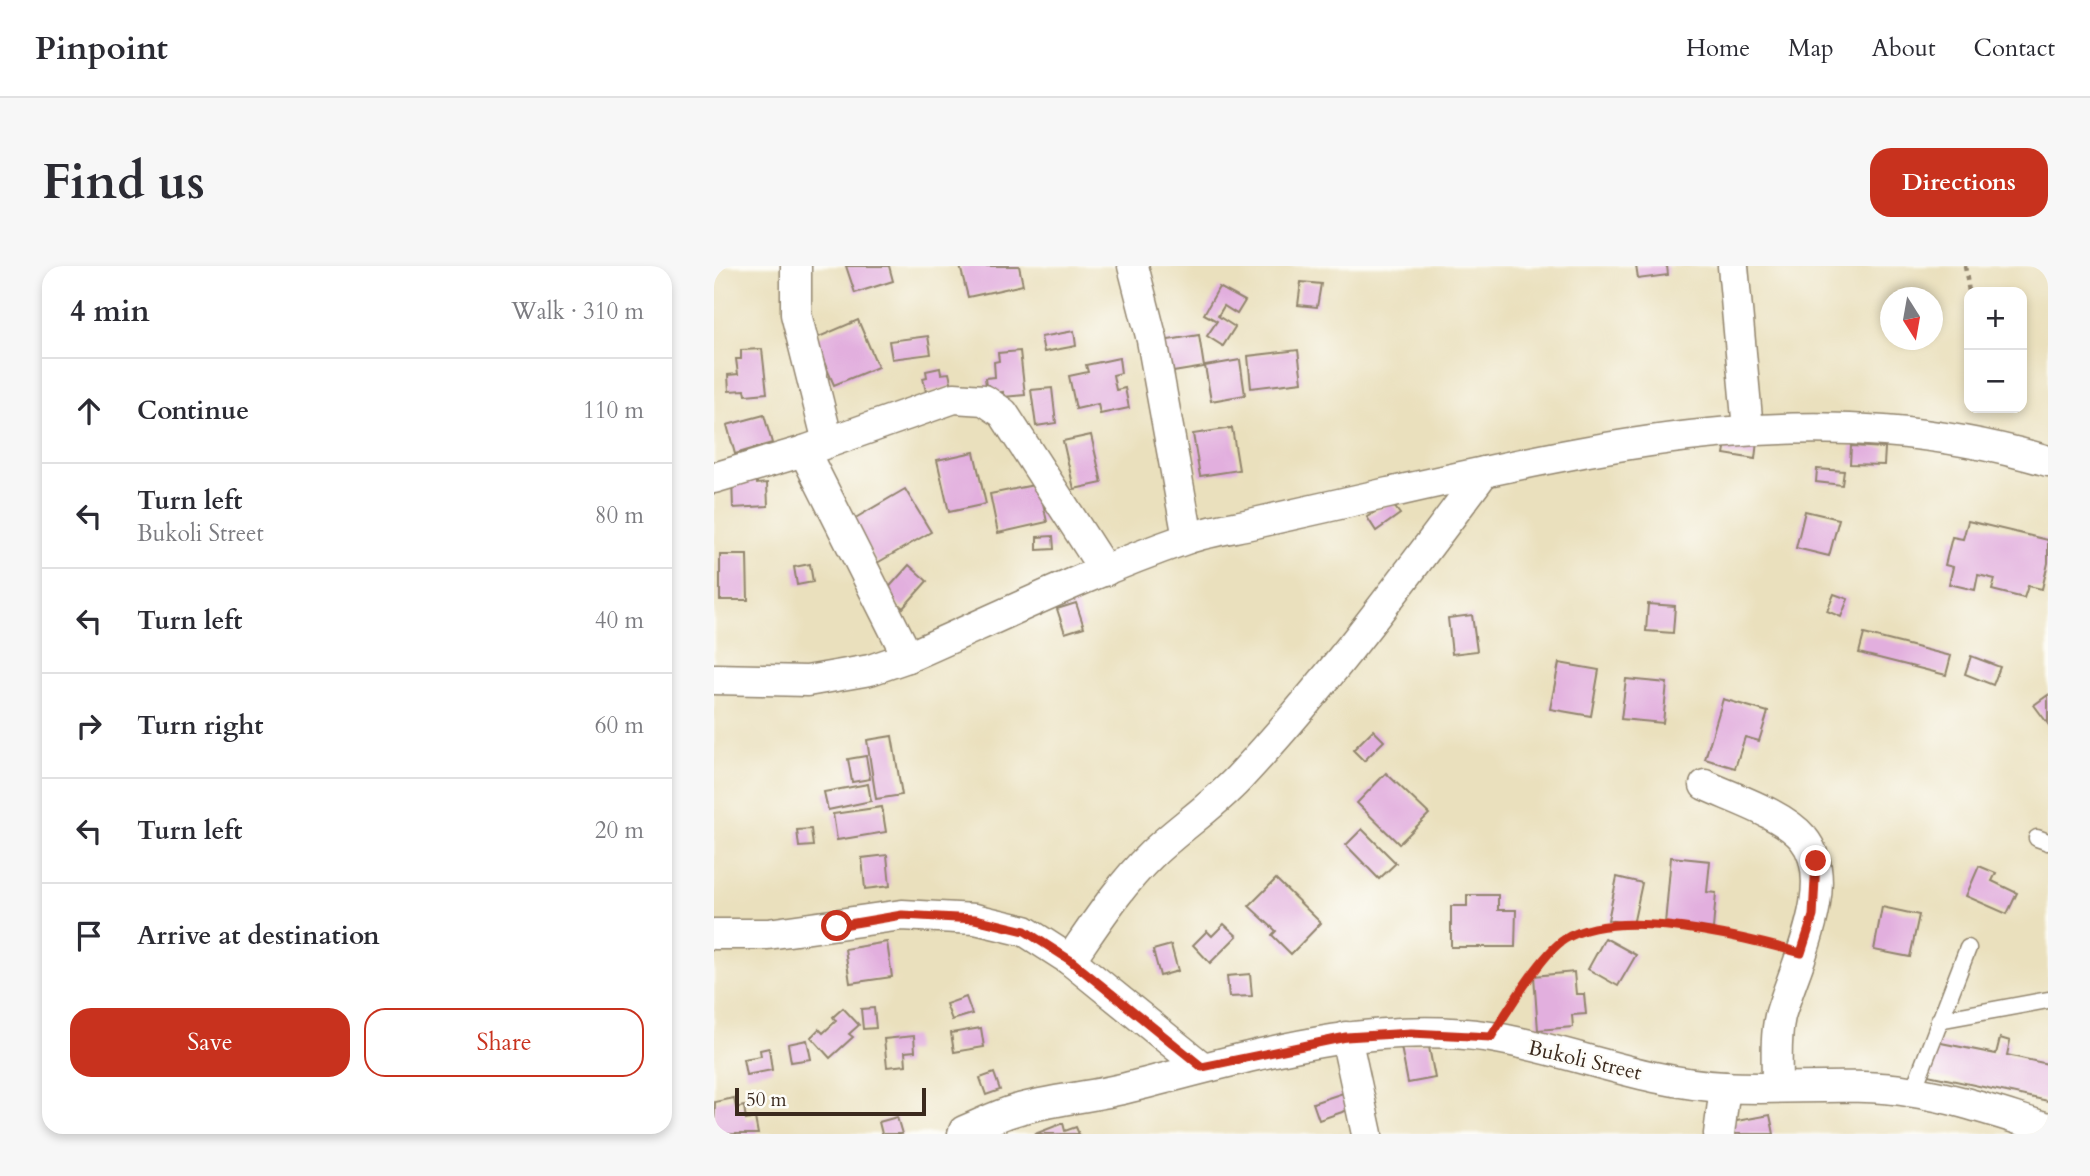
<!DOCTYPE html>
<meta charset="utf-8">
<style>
:root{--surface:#fff;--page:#f7f7f7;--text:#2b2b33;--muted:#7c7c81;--line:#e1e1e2;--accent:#c8321e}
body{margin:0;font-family:Cardo,serif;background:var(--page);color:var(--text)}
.controls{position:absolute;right:21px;top:21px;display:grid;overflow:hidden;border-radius:14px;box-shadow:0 4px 10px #0003}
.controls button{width:63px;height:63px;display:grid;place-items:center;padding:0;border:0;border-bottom:2px solid var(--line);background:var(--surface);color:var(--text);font:35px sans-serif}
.compass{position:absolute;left:1166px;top:21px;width:63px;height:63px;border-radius:50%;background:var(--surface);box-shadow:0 4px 10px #0003;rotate:169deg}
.scale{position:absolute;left:21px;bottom:18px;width:191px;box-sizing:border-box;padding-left:7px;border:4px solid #3b2a1e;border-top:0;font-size:19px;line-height:24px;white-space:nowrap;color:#3b2a1e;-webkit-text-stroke:5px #fdfcf7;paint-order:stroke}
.stop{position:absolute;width:21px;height:21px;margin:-16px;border:5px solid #c8321e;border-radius:50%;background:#fff}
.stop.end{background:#c8321e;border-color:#fff;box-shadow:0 2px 7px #0008}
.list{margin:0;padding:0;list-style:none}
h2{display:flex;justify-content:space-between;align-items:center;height:91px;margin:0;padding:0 28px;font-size:30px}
h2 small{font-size:23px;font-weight:400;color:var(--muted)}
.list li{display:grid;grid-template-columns:46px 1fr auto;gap:21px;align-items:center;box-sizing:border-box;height:105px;padding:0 28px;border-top:2px solid var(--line)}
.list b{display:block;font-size:26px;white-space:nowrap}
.list p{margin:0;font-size:23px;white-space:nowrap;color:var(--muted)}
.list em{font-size:23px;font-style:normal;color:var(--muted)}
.actions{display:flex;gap:14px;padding:21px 28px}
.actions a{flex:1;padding:16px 0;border:2px solid var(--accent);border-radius:21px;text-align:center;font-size:24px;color:var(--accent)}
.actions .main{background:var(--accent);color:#fff}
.icon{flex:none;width:38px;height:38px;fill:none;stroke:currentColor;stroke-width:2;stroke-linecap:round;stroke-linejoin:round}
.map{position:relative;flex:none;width:1334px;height:868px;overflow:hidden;border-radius:21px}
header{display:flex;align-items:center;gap:42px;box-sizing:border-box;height:98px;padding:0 35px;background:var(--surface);border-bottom:2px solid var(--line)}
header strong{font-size:33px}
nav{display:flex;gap:38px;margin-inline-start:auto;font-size:24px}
.intro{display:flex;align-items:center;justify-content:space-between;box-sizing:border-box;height:168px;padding:0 42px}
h1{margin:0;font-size:49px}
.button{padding:18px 32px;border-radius:21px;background:var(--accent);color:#fff;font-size:24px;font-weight:700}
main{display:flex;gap:42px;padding:0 42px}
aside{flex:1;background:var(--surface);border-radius:21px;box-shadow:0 4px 10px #0003}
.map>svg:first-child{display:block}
.building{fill:#e2afde}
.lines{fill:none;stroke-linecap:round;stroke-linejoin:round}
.service-casing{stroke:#92856e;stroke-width:19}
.minor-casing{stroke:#92856e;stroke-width:33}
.path{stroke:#92856e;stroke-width:4.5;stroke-dasharray:5 5;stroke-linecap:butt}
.service{stroke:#fff;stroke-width:16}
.minor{stroke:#fff;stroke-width:30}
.route{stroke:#c8321e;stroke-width:9}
.labels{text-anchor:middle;stroke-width:5;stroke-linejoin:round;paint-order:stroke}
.street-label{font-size:21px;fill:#3b2a1e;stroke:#fdfcf7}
</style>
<header>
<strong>Pinpoint</strong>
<nav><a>Home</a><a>Map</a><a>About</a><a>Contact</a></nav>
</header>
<div class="intro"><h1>Find us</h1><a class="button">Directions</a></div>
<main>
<aside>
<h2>4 min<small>Walk · 310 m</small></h2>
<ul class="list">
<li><svg class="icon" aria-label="ahead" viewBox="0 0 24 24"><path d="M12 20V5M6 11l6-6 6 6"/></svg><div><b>Continue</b></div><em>110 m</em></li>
<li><svg class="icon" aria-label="left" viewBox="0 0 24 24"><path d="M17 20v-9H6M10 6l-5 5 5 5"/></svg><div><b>Turn left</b><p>Bukoli Street</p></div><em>80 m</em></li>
<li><svg class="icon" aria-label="left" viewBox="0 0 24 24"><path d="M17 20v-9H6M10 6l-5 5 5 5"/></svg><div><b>Turn left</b></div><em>40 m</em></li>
<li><svg class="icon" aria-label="right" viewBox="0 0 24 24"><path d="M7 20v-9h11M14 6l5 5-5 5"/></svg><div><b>Turn right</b></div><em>60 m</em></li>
<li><svg class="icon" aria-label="left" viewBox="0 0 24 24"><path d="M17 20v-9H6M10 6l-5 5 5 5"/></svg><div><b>Turn left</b></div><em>20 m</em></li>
<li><svg class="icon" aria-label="arrive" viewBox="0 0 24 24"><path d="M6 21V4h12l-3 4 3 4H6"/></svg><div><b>Arrive at destination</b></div></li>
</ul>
<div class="actions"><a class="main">Save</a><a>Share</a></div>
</aside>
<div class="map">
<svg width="1334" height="868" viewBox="0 0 1334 868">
<rect width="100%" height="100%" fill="#fdfcf7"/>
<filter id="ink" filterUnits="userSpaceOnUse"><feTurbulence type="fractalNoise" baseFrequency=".0143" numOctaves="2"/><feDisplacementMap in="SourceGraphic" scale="14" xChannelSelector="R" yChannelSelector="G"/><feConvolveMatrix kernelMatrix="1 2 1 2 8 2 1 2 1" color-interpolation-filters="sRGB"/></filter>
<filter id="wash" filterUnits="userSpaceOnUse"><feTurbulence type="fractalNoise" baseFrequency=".00686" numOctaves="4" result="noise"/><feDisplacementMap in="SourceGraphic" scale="28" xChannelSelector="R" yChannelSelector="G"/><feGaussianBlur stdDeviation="1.57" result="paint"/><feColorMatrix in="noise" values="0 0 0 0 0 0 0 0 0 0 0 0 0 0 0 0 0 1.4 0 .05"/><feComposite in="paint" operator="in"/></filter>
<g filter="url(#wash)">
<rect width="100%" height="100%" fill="#eae0bd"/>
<g id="blocks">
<g class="building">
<polygon points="132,0 175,0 179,15 141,27"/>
<polygon points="246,0 305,0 309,19 254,31"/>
<polygon points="922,0 953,0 954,9 924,13"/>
<polygon points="587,16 607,18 603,41 584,39"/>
<polygon points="505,21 531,35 523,48 510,40 504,50 521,61 509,80 493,70 503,55 490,48"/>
<polygon points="144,54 164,101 120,119 100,73"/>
<polygon points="360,65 362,80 330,86 327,71"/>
<polygon points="485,69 490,101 453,107 448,75"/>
<polygon points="214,70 217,88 178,93 175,75"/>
<polygon points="48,83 53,127 32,129 31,124 15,125 14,109 24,108 22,93 27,93 27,84"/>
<polygon points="584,84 588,116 537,122 534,90"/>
<polygon points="306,85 311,129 289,131 289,126 273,128 271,112 281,111 280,96 285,95 284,87"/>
<polygon points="405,92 407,107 399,109 402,124 411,122 415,142 386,148 384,138 362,143 355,110 374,106 372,99"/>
<polygon points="526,94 531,129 497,135 491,100"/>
<polygon points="226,102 227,108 235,107 238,120 212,126 209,112 213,111 212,105"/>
<polygon points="338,122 342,157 322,160 317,124"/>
<polygon points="50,149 58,177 21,188 13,159"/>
<polygon points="518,162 525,204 486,210 479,168"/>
<polygon points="377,169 388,217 360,223 349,175"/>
<polygon points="1013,171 1043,175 1041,193 1010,188"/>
<polygon points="1137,180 1171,182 1170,199 1136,198"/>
<polygon points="260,186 272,238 235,246 223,194"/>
<polygon points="1103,203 1130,205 1128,219 1102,216"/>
<polygon points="43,212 43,218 53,217 54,240 19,242 18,213"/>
<polygon points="325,218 333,256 284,267 276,228"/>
<polygon points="191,223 217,266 163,297 138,254"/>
<polygon points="677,236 686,248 662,265 653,251"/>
<polygon points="1091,245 1125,253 1115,290 1082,282"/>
<polygon points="1254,255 1334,274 1334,297 1328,323 1314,320 1310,332 1278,324 1281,313 1264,309 1261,324 1235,318 1239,301 1231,299 1238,271 1249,273"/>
<polygon points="339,270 340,283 323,284 323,271"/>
<polygon points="6,289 33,289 34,334 6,334"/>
<polygon points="96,298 99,316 83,319 80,301"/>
<polygon points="195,299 213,315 189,342 171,326"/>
<polygon points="1120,328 1134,333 1127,351 1113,345"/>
<polygon points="362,337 370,361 351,367 343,343"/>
<polygon points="934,338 961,340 959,367 932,365"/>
<polygon points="758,349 763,385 738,388 734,352"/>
<polygon points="1150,368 1237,390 1232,409 1145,387"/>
<polygon points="1257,390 1286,401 1279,419 1251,408"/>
<polygon points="845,397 885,404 877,450 836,443"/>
<polygon points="912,413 953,417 949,457 907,453"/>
<polygon points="1334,429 1334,458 1320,439"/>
<polygon points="1009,433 1054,446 1045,475 1031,471 1021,502 991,493"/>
<polygon points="659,464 670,475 650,495 639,484"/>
<polygon points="178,470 188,529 162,533 153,474"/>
<polygon points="152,490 156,513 138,516 134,493"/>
<polygon points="672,507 715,548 685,578 643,537"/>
<polygon points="154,518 157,535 114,544 110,526"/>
<polygon points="168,541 172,566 123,574 119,548"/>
<polygon points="97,563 99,580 85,581 83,564"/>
<polygon points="648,563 682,597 665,613 632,579"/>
<polygon points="173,589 176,620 151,623 148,592"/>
<polygon points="957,591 996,595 993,626 1002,627 999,663 951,658"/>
<polygon points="1265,600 1282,607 1278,615 1303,627 1293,648 1252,630"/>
<polygon points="903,611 928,617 919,659 894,654"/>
<polygon points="562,613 607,657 577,688 558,669 562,665 535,640"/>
<polygon points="753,629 784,629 784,644 802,644 801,681 737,681 737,640 753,640"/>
<polygon points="1168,641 1205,649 1196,691 1160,684"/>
<polygon points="510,658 523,670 496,697 479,679 493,665 498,670"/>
<polygon points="891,672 922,689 904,720 874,703"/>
<polygon points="173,676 178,711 136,717 131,683"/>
<polygon points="457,679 464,705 446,710 439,684"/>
<polygon points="860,706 862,728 870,728 872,748 858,749 859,761 824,764 820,710"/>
<polygon points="536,708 538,730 515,731 513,710"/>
<polygon points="252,731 258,748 238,754 232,738"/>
<polygon points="129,742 145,759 135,768 139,771 116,792 97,771 105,763 109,767 122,755 119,751"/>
<polygon points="160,742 162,762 149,763 147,743"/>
<polygon points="267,762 270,781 240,786 237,767"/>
<polygon points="200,770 201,785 191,786 192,799 173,801 170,773"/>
<polygon points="1286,772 1296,775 1293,789 1334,798 1334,835 1214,809 1222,776 1282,788"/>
<polygon points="93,774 97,793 77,796 74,778"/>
<polygon points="714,776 721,812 694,817 687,781"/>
<polygon points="55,782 58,804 32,809 29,793 47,790 46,784"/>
<polygon points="280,807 286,824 272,829 266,812"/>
<polygon points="629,827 634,844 605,854 599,837"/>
<polygon points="20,832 22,842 30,840 32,854 41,852 44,868 0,868 1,836"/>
<polygon points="1056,849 1060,868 1020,868 1017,856"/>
<polygon points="183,851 188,868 168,868 165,856"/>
<polygon points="349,857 351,865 362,861 365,868 321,868"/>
</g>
</g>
</g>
<g filter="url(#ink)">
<use href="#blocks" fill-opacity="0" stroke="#92856e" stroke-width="2"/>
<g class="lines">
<defs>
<g id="service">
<polyline points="1323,572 1334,576"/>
<polyline points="1225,754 1334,734"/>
<polyline points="1199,825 1254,682"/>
</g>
<g id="minor">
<polyline points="82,0 82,48 114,176"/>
<polyline points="419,0 438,74 474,272"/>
<polyline points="1019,0 1034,163"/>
<polyline points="90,185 194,391"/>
<polyline points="0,212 90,185 240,132 270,134 289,147 391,305"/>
<path d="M0 413 93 415 156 404 194 391C285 351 377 306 472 273 494 265 518 262 541 257 585 247 630 237 674 227 899 177 1106 128 1334 195"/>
<path d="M991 519C1019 532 1069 548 1089 572 1126 616 1079 703 1066 750 1061 772 1063 797 1063 820"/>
<polyline points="0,668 54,668 188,649 261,653 311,665 356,694 488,801"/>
<path d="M356 694C381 658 406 619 437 589 465 562 498 541 525 512 614 417 692 310 770 206"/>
<polyline points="632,771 653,868"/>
<path d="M249 868 250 865C267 858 284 849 302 844 339 833 379 831 416 821 533 792 656 752 777 771 856 784 930 817 1011 821 1073 825 1138 815 1200 826 1246 833 1290 849 1334 862"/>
<polyline points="1005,868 1011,821"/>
</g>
</defs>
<use href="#service" class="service-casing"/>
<use href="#minor" class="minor-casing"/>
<g class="path">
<polyline points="1251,0 1255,26"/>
<polyline points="1269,142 1270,152"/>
<path d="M793 747C807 725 828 689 849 674 890 643 1014 667 1062 680"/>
</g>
<use href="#service" class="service"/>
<use href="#minor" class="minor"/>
</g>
</g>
<g class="lines" filter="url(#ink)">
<path class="route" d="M123 660 188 649 261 653 311 665 356 694 488 801 632 771 697 767 777 771C792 747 828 687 851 673 904 640 1029 671 1087 687L1099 650 1102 595"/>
</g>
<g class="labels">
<g class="street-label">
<text transform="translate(871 794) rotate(13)" y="7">Bukoli Street</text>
</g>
</g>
</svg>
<div class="controls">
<button>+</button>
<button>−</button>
</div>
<svg class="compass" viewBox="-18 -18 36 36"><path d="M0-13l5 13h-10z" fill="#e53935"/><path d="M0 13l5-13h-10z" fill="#7c7c81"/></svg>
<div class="scale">50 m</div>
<div class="stop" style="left:123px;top:660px"></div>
<div class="stop end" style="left:1102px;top:595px"></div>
</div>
</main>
